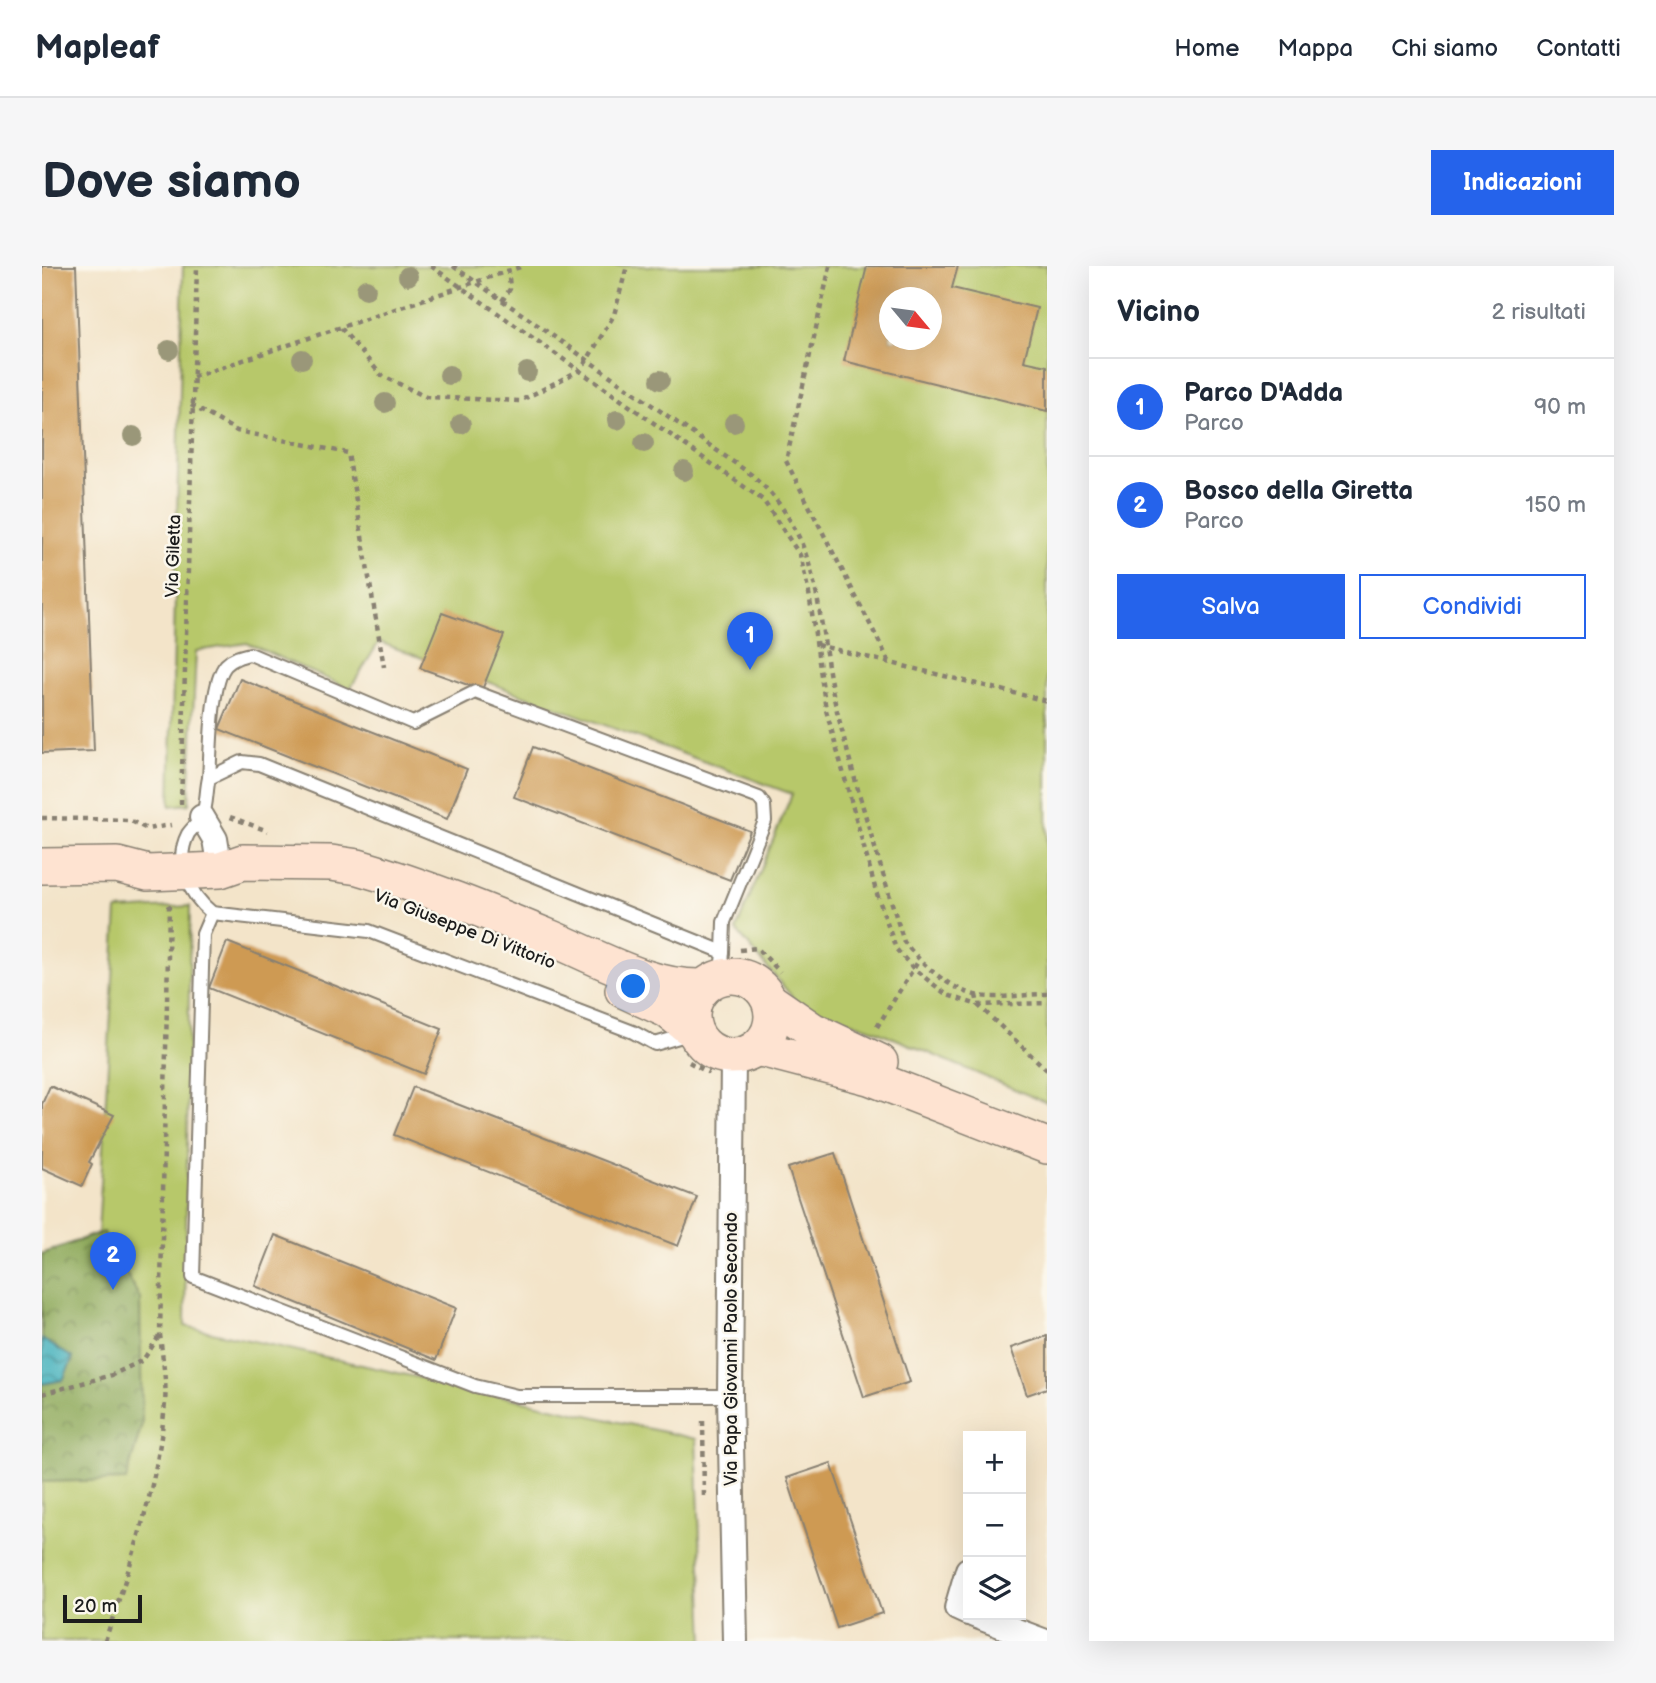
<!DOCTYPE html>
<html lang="it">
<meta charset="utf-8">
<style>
:root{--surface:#fff;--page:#f6f6f7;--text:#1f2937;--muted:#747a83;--line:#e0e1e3;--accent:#2563eb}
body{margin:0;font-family:"Balsamiq Sans",sans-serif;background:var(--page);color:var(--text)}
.controls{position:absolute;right:21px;bottom:21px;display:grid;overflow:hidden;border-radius:0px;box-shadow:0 7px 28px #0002}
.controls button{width:63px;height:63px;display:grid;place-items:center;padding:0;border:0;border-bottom:2px solid var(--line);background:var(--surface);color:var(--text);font:35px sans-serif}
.compass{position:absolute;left:837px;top:21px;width:63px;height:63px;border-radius:50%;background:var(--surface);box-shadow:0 7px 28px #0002;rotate:119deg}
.scale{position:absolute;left:21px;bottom:18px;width:79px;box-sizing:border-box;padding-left:7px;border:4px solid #1c1c1c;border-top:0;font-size:19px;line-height:24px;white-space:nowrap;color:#1c1c1c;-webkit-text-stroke:5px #fbf7ec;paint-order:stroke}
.you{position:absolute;left:592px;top:721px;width:24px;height:24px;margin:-18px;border:5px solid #fff;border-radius:50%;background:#1a73e8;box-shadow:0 0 0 10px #1a73e833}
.badge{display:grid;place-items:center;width:46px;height:46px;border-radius:50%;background:var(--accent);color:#fff;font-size:23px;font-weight:700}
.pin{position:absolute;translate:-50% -58px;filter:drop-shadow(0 2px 4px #0008)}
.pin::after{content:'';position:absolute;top:37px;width:24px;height:21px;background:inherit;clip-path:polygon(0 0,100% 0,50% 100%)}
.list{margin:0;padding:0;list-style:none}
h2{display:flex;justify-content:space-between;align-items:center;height:91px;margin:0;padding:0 28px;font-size:30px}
h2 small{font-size:23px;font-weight:400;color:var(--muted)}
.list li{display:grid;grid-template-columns:46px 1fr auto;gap:21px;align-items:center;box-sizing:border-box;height:98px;padding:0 28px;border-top:2px solid var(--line)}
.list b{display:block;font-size:26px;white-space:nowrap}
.list p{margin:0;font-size:23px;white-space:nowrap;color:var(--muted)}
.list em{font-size:23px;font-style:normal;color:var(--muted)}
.actions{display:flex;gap:14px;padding:21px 28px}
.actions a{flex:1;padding:16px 0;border:2px solid var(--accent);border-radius:0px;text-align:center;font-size:24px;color:var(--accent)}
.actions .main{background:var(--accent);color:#fff}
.icon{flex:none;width:38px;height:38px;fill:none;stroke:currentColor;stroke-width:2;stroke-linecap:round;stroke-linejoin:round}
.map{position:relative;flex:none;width:1005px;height:1375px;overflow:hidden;border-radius:0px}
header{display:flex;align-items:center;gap:42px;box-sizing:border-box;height:98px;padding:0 35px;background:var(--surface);border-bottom:2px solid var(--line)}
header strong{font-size:33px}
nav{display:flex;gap:38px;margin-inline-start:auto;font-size:24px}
.intro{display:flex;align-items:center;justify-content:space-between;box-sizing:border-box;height:168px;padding:0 42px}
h1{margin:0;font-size:49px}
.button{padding:18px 32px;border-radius:0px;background:var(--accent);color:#fff;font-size:24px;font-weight:700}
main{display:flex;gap:42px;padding:0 42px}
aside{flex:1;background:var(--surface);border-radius:0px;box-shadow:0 7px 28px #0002}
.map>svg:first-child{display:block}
.green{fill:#b7c86b;stroke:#6a7244;stroke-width:2;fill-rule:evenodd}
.forest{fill:url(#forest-crowns);stroke:#56643e;stroke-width:2}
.water{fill:url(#water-waves);stroke:#2f666c;stroke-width:2}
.building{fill:#ce9a52;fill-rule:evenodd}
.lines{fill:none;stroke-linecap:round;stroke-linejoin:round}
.lane-casing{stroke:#888072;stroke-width:16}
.street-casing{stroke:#888072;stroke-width:28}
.secondary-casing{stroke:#888072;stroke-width:38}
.path{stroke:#888072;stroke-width:4.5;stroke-dasharray:5 5;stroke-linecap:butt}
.lane{stroke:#fff;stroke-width:12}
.street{stroke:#fff;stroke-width:24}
.secondary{stroke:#fee3d1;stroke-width:35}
.tree{fill:#9a9779}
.labels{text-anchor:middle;stroke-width:5;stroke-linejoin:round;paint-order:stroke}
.street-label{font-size:18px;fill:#1c1c1c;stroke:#fbf7ec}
</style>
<header>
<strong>Mapleaf</strong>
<nav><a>Home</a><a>Mappa</a><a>Chi siamo</a><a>Contatti</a></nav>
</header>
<div class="intro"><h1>Dove siamo</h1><a class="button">Indicazioni</a></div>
<main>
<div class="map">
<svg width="1005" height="1375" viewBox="0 0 1005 1375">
<defs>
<pattern id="forest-crowns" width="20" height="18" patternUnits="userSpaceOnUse" patternTransform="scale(1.75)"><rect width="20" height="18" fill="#91ac5f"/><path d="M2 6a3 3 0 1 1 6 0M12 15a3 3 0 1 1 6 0" fill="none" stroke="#768b4e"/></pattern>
<pattern id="water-waves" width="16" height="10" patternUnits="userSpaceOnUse" patternTransform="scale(1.75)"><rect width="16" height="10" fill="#42b1bd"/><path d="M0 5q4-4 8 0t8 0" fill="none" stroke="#368f99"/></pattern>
</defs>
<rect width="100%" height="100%" fill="#fbf7ec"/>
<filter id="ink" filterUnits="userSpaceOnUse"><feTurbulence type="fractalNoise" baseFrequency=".0143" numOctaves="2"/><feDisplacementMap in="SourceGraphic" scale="14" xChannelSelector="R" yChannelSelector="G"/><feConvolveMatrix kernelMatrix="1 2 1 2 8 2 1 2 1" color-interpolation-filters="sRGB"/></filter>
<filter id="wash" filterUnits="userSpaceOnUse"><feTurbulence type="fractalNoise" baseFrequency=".00686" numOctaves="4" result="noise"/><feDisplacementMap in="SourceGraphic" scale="28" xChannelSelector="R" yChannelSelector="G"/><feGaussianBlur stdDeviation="1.57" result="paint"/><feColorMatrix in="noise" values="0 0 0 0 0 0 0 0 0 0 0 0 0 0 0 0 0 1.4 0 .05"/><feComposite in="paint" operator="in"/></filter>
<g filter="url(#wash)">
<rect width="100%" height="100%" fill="#f3e4c9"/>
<g class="green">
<path d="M141 0H1005V837L833 764 756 738 694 664 750 528 337 376 308 423 205 377 154 385 147 538 128 540ZM848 32H890V74H848Z"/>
<polygon points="148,640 143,1060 654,1173 662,1375 0,1375 0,988 56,967 75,644"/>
</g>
<polygon class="forest" points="61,966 98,1032 100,1158 84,1214 0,1216 0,988"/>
<polygon class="water" points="0,1073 31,1092 21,1114 0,1118"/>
<g id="blocks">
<g class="building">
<polygon points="0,0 34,0 52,485 0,487"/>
<path d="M825 0H916L910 22 995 42 982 95 1005 100V145L802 95ZM848 32H890V74H848Z"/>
<polygon points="400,347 462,369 440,424 378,402"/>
<polygon points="198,413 425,503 405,553 177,463"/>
<polygon points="491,481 708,565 688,614 472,531"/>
<polygon points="185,676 400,763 382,808 167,722"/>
<polygon points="8,820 72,849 47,896 50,898 40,920 0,902 0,838"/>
<polygon points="371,821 655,931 636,980 352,869"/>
<polygon points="793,887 868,1116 822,1131 746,902"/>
<polygon points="233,969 414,1042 394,1094 213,1020"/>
<polygon points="1005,1070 1005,1122 985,1129 969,1082"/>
<polygon points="789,1197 840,1347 795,1362 745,1212"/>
</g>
</g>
</g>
<g filter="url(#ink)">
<use href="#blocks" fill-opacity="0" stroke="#888072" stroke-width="2"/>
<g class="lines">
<defs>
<g id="lane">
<path d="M167 512C169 487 168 417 184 399 191 392 199 390 208 388L371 457 433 426 717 532 722 539 723 555 682 656 681 686"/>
<polyline points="170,647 161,668 151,1011 433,1120 475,1130 688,1130"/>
<path d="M647 768 613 778 591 766 327 665 170 647C148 629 131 597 146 568 150 562 157 557 160 551 165 541 164 523 167 512L200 496 217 498 681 686 680 697 689 709"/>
</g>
<g id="street">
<polyline points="160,551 173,573 178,604"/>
<polyline points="691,791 688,1130 693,1375"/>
<polyline points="926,1304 915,1342 926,1347"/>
<polyline points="932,1349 1001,1375"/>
</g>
<g id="secondary">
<path d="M0 600 75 599 106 607 178 604 201 596 289 597 316 601C382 620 446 646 509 672 557 692 609 723 662 721"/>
<circle cx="690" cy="750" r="40"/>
<polyline points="581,724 625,744 653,766"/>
<polyline points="728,735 770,764 838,796"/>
<polyline points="715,782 827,811 1005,880"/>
</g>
</defs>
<use href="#lane" class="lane-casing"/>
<use href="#street" class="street-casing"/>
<use href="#secondary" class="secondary-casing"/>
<g class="path">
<polyline points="389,0 721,234 758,289 767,327 784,444 834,625 854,683 872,703 905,729 936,739 1005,737"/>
<path d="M411 0 710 209C785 274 773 357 795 445 814 522 838 599 862 676 880 698 904 721 933 729 953 734 983 728 1005 728"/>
<polyline points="788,0 744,195 848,397"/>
<polyline points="460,35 468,23 466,0"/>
<polyline points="299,62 339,109 384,131 478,135 536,105 544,96 572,49 585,0"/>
<polyline points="151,111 481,0"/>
<polyline points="149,139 195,165 306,187 342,401"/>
<polyline points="775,379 1005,435"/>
<polyline points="139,538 155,0"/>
<polyline points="188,551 226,565"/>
<polyline points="0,552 87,554 105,563 129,559"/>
<polyline points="698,684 715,682 738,706"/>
<polyline points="934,729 936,739 1005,804"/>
<polyline points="835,761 877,694"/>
<polyline points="647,796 667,807"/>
<polyline points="0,1128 70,1109 101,1094 118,1069"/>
<polyline points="661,1155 662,1234"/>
<path d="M63 1375C89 1297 116 1220 123 1137 125 1115 120 1091 118 1068L127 641 124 636"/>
</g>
<use href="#lane" class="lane"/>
<use href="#street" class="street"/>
<use href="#secondary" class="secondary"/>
</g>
<g class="tree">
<circle cx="366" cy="10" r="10"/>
<circle cx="324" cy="23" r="10"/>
<circle cx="127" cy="84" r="10"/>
<circle cx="260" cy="93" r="10"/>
<circle cx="485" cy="106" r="10"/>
<circle cx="407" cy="109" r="10"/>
<circle cx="618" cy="114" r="10"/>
<circle cx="343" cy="137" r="10"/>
<circle cx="575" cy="154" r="10"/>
<circle cx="692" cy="157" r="10"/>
<circle cx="419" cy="158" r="10"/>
<circle cx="91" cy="170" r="10"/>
<circle cx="602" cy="177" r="10"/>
<circle cx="642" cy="205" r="10"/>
</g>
</g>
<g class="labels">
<g class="street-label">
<text transform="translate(131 290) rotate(-88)" y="6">Via Giletta</text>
<text transform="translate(423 663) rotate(21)" y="6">Via Giuseppe Di Vittorio</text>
<text transform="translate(689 1083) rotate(-90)" y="6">Via Papa Giovanni Paolo Secondo</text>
</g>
</g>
</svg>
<div class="controls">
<button>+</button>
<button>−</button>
<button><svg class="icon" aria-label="layers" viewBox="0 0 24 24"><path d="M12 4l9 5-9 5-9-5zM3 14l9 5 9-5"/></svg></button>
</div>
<svg class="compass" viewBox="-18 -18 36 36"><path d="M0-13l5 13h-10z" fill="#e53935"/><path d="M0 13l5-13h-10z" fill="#747a83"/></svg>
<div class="scale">20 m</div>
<div class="you"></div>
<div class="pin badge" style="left:708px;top:404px">1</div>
<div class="pin badge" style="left:71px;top:1024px">2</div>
</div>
<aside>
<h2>Vicino<small>2 risultati</small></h2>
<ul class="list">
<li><span class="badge">1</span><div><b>Parco D'Adda</b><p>Parco</p></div><em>90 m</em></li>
<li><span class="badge">2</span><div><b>Bosco della Giretta</b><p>Parco</p></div><em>150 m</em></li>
</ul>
<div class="actions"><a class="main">Salva</a><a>Condividi</a></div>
</aside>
</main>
